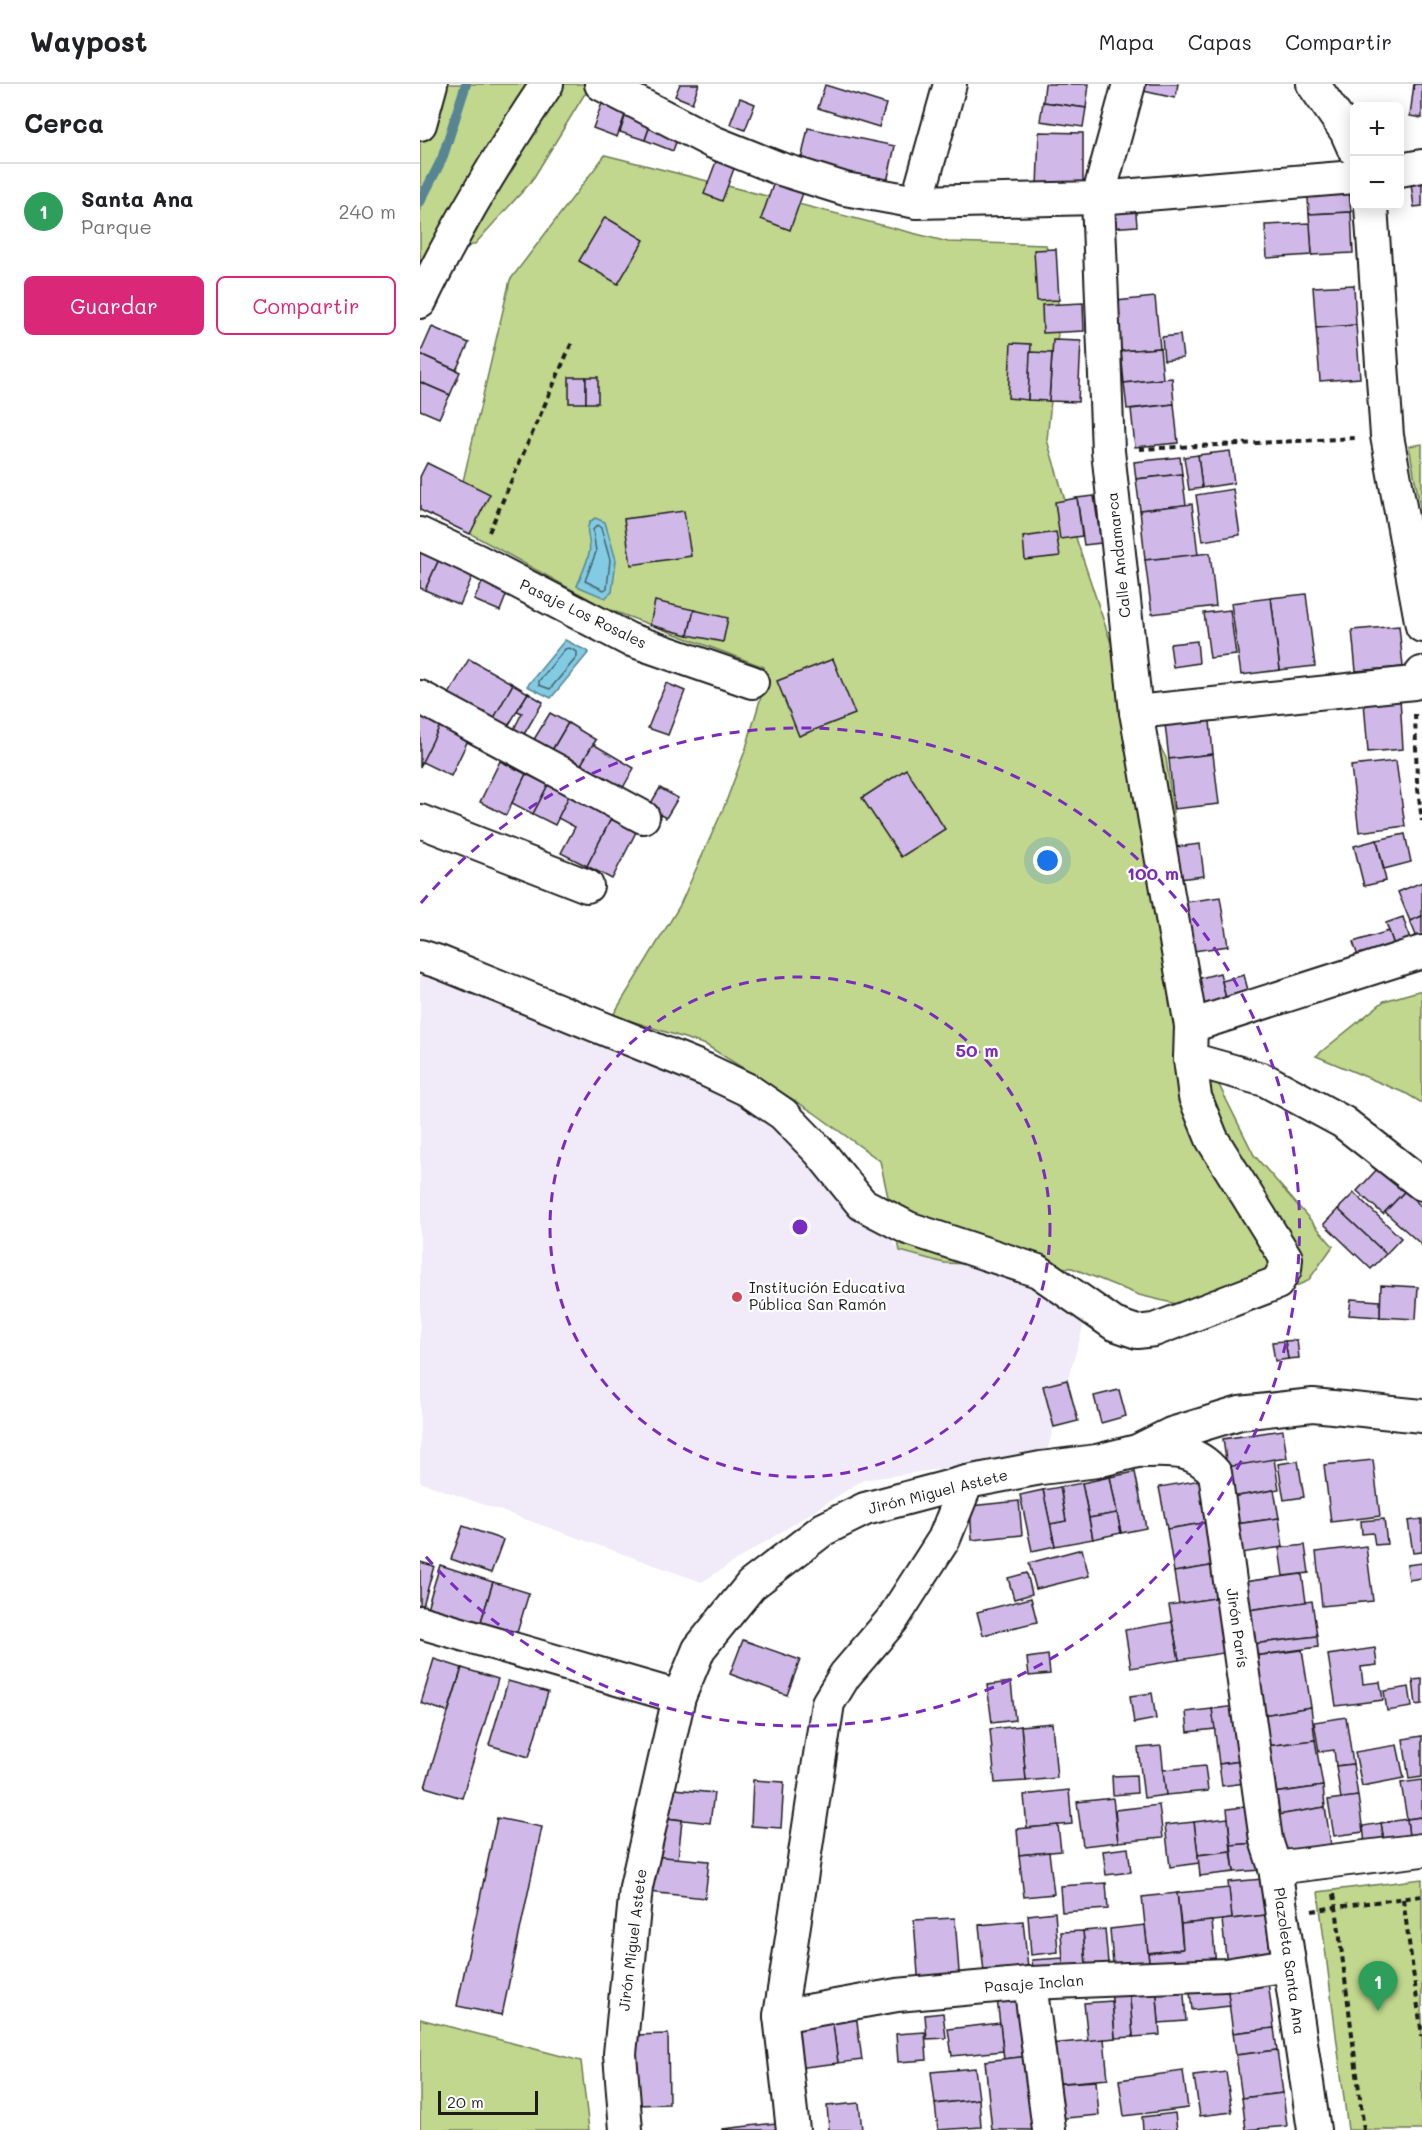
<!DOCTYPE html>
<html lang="es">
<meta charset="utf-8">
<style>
:root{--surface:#fff;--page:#f6f6f6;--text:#202124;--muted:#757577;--line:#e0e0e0;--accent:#db2777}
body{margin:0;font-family:Mali,sans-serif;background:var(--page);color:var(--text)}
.controls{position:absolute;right:18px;top:18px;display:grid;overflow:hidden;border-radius:9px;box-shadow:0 3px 15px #0003}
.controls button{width:54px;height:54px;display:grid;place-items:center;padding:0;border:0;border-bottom:2px solid var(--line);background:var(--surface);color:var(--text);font:30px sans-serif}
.scale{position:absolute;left:18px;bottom:15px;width:100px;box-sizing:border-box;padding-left:6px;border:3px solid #1c1c1c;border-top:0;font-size:16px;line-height:21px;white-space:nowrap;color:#1c1c1c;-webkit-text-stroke:4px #fff;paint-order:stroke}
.you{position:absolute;left:628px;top:777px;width:21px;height:21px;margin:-15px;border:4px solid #fff;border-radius:50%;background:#1a73e8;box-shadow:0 0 0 9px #1a73e833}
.badge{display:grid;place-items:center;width:39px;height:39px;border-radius:50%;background:var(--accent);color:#fff;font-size:20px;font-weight:700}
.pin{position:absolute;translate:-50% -50px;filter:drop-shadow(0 2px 3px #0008)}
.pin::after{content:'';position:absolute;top:32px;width:21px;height:18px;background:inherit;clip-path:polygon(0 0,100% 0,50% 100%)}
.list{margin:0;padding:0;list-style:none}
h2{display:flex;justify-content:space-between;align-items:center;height:78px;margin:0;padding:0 24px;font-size:26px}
h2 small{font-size:20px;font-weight:400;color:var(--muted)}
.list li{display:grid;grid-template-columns:39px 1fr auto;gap:18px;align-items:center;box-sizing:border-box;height:96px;padding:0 24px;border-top:2px solid var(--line)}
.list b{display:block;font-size:22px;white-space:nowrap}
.list p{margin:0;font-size:20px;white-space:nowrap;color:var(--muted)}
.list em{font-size:20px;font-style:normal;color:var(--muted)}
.actions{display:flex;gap:12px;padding:18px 24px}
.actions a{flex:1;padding:14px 0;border:2px solid var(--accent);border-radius:9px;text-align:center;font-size:21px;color:var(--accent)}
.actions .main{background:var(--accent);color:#fff}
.map{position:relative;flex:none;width:1002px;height:2046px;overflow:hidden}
header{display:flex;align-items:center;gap:36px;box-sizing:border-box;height:84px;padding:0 30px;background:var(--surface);border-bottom:2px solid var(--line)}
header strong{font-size:28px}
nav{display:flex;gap:33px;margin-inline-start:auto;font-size:21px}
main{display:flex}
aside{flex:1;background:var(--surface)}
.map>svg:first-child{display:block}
.built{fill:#f1eaf8}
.green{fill:#c0d78d;stroke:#6e7a54;stroke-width:1.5}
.water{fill:#82cbe3;stroke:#598593;stroke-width:1.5}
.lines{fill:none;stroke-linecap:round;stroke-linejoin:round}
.shore{stroke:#45626c;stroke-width:1.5}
.stream{stroke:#598593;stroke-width:10}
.building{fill:#d0b9e8;stroke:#1c1c1c;stroke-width:1.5}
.street-casing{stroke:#1c1c1c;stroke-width:36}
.path{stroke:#1c1c1c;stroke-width:4;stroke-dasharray:6 4.5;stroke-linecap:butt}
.street{stroke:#fff;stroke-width:32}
.ring{fill:none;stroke:#7b2cbf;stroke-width:3;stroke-dasharray:10 8}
.poi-dot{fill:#d1495b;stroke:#fff;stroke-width:2}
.labels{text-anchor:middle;stroke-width:4.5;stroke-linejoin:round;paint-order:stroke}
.street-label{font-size:15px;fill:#1c1c1c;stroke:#fff}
.poi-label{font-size:15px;fill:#1c1c1c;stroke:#fff;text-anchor:start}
.centre{fill:#7b2cbf;stroke:#fff;stroke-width:3}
.ring-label{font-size:18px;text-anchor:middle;font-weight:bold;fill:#7b2cbf;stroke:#fff;stroke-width:4.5;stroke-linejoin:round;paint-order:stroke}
</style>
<header>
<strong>Waypost</strong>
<nav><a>Mapa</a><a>Capas</a><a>Compartir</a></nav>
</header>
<main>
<aside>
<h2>Cerca<small></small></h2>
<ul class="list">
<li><span class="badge" style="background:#2e9e5b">1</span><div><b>Santa Ana</b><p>Parque</p></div><em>240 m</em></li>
</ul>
<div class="actions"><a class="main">Guardar</a><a>Compartir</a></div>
</aside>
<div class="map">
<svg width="1002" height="2046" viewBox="0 0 1002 2046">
<rect width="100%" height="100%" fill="#fff"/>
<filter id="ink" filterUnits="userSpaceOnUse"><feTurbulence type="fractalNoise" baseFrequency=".0167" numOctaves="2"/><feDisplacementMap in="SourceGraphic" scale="12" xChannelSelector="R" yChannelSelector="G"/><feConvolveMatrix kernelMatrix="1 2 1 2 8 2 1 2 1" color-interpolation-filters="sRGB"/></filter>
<g filter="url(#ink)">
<polygon class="built" points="0,886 90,911 389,1048 480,1167 524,1179 604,1186 664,1240 626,1370 443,1396 282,1498 0,1398"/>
<g class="green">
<polygon points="0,0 182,0 164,11 111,98 55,160 0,184"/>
<polygon points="185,71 528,158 626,161 640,229 627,356 658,460 698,580 746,674 785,973 834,1071 913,1162 888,1197 806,1232 719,1211 652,1184 524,1179 480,1167 460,1077 393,1028 286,961 193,931 259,823 304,723 326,664 342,609 344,583 185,524 33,440 90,196"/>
<polygon points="1002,360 1002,434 989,362"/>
<polygon points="1002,906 1002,1019 987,1010 896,972 964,917"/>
<polygon points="1002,1795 1002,2046 928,2046 898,1808"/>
<polygon points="0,1935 161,1977 169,2046 0,2046"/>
</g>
<g class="water">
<path d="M175 434 185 438 196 476 192 508 185 514 157 502C161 491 167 480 169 469 173 456 160 443 175 434Z"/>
<polygon points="145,556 169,568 131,614 107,602"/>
</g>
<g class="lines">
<g class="shore">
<polygon points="177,441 181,444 190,476 187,504 184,506 165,497 176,468 173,446"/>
<polygon points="149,564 157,568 157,573 130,605 119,601 119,597 145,565"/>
</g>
<polyline class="stream" points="0,118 22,75 46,0"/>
</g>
<g class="building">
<polygon points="260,0 279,0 272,19 255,12"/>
<polygon points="625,0 669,0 666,24 623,18"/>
<polygon points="715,0 758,0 755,14 714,5"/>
<polygon points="994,0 1002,0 1002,34 990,32"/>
<polygon points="405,1 466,20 459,43 398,24"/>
<polygon points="185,11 209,20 197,53 173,44"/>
<polygon points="320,14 335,20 325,46 310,40"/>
<polygon points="623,18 666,24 663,43 620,37"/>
<polygon points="207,27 232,36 225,56 200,48"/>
<polygon points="232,36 260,46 253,67 225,56"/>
<polygon points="388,44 475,62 467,98 380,81"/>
<polygon points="619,48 663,49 663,106 617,104"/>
<polygon points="301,64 319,71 302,117 284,110"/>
<polygon points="1002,91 1002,122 994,123 990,92"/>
<polygon points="355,95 384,106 370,146 341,135"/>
<polygon points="928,96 931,128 889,130 887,99"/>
<polygon points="715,117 717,142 688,144 686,120"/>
<polygon points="931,128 933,169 892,171 889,130"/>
<polygon points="185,133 224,156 198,200 159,177"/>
<polygon points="890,139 892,171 847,174 845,141"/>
<polygon points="636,165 639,216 617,217 614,166"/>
<polygon points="934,201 936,241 896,244 893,203"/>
<polygon points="735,213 740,264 701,267 696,217"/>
<polygon points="663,219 664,247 623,249 622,221"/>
<polygon points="936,241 940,294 900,297 896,244"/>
<polygon points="12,243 49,259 36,286 0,270"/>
<polygon points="760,251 763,274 744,276 742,253"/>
<polygon points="633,256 661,257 658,318 629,317"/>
<polygon points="591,259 611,260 608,316 588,314"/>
<polygon points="740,264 743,295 704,299 701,267"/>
<polygon points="610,268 632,269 629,317 608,316"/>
<polygon points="0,270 40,288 30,311 0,298"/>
<rect x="149" y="293" width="17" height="26"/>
<rect x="166" y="293" width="12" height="26"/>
<polygon points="752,294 754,320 707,325 704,299"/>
<polygon points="0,298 30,311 19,334 0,326"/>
<polygon points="754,320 758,359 715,363 711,325"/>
<polygon points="810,367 814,399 782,404 778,371"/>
<polygon points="778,371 782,404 769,406 764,373"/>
<polygon points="760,373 762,390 716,395 714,378"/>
<polygon points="7,379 70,410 50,450 0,426 0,393"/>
<polygon points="762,390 766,421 720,426 716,395"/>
<polygon points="813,405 820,451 783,457 776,411"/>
<polygon points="674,412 681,459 664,461 657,414"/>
<polygon points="657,414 662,452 640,455 635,418"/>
<polygon points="772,420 778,471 725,476 720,426"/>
<polygon points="264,427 271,472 211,481 204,435"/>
<polygon points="636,448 640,472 605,476 603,453"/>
<polygon points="0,462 21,471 5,506 0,504"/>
<polygon points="790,469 796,522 732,530 725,476"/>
<polygon points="21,471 55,486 40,521 5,506"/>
<polygon points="67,488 91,499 80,527 54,516"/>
<polygon points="886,510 895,582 860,586 851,514"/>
<polygon points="851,514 860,586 821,591 811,519"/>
<polygon points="235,517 274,526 268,551 230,541"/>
<polygon points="274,526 308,534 303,558 268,551"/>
<polygon points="810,526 816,571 790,574 784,529"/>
<polygon points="979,542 983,583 936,587 932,546"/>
<polygon points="777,557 779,579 753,583 750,560"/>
<polygon points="49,575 93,600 73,636 29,610"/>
<polygon points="413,575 435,630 379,652 357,597"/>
<polygon points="246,599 265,607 248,651 228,644"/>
<polygon points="93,600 108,609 87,644 73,636"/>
<polygon points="108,609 123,618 103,652 93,647 102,629 97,627"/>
<polygon points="980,614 983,665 948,668 944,618"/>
<polygon points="789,626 793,670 749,675 744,631"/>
<polygon points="0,628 22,638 0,683"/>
<polygon points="130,629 148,639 131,668 113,657"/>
<polygon points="22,638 50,652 31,692 2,678"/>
<polygon points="148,639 176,656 159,684 131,668"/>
<polygon points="173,660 214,684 200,709 159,684"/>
<polygon points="793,670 799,720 754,725 749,675"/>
<polygon points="80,677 106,690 86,731 60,718"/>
<polygon points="976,677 985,742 939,748 931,682"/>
<polygon points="486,685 525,745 481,773 442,714"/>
<polygon points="106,690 128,701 113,730 92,719"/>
<polygon points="128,701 149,712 135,741 113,730"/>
<polygon points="240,704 258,714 246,734 228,724"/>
<polygon points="149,712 192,733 167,782 141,769 155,743 138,734"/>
<polygon points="192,733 217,746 192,795 167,782"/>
<polygon points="985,750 991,778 964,785 957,756"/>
<polygon points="957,756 966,797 944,802 934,762"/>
<polygon points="780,760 784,792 759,795 756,763"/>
<polygon points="1002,798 1002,832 990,837 978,808"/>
<polygon points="800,813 808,862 767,868 760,819"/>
<polygon points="1002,832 1002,854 998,856 990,837"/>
<polygon points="983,833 991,858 975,864 966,839"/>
<polygon points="969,847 975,864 939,875 933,858"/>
<polygon points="800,889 807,919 777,927 769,897"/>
<polygon points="824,891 830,914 807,919 802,897"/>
<polygon points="959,1083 985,1107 963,1130 937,1107"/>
<polygon points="985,1107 1002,1123 1002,1161 965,1128"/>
<polygon points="934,1109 981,1154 966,1170 918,1125"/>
<polygon points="918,1125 966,1170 951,1185 904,1140"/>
<polygon points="961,1201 998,1203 996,1235 960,1233"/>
<polygon points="931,1215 960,1217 960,1233 929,1231"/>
<polygon points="877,1256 879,1274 868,1275 865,1257"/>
<polygon points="865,1257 868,1275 855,1277 852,1258"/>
<polygon points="647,1296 658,1337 634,1343 623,1302"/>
<polygon points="699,1306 706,1332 681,1339 674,1312"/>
<polygon points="863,1346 867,1374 807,1383 803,1355"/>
<polygon points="854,1375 859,1405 812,1413 807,1383"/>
<polygon points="953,1376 960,1432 911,1438 904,1381"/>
<polygon points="878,1377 884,1413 864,1416 858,1380"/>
<polygon points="715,1388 726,1444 701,1449 690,1393"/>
<polygon points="690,1393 697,1429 669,1434 662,1399"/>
<polygon points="781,1396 789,1438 747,1445 739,1403"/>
<polygon points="662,1399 673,1455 635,1462 630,1440 646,1437 640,1403"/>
<polygon points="640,1403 646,1437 630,1440 623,1406"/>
<polygon points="623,1406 635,1462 612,1467 600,1411"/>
<polygon points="854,1406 859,1434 816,1440 812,1413"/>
<polygon points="599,1417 602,1451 552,1456 550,1422"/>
<polygon points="697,1429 701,1449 673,1455 669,1434"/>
<polygon points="859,1434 863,1463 821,1469 816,1440"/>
<polygon points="964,1435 967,1460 955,1461 953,1449 942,1450 941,1437"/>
<polygon points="1002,1435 1002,1468 993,1469 988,1437"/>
<polygon points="789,1438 796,1481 754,1488 747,1445"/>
<polygon points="43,1442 83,1456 71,1489 31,1475"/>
<polygon points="885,1461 889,1489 863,1492 859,1464"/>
<polygon points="946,1462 953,1517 902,1522 896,1468"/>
<polygon points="662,1465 669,1492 616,1505 609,1479"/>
<polygon points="0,1478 14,1482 3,1522 0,1522"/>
<polygon points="1002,1479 1002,1494 989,1496 987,1481"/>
<polygon points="20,1481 73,1498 60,1541 7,1524"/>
<polygon points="796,1481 801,1513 759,1520 754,1488"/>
<polygon points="607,1489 612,1510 594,1515 588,1494"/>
<polygon points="882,1490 886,1518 828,1526 823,1498"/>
<polygon points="73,1498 109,1509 96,1552 60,1541"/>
<polygon points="801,1513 810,1568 759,1576 749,1521"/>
<polygon points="611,1514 617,1538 563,1551 557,1528"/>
<polygon points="892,1517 897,1552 833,1560 828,1526"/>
<polygon points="752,1538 759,1576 711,1584 705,1546"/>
<polygon points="897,1552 898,1563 834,1572 833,1560"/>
<polygon points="323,1556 380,1576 367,1611 310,1590"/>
<polygon points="955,1564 957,1581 941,1583 943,1600 960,1598 963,1616 916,1622 908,1571"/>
<polygon points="882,1566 891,1623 843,1631 834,1572"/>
<polygon points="628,1571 630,1590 609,1592 607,1574"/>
<polygon points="14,1575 42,1584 28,1628 1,1619"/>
<polygon points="42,1584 78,1595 42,1714 5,1703"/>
<polygon points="1002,1595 1002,1620 996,1621 993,1596"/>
<polygon points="88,1597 128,1608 109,1673 69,1661"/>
<polygon points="591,1598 595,1636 572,1639 567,1601"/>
<polygon points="989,1603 992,1623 967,1627 964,1607"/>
<polygon points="732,1609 736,1635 714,1639 710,1612"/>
<polygon points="816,1622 822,1677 799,1680 792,1625"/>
<polygon points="891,1623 895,1656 847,1662 843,1631"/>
<polygon points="792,1625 795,1645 768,1648 766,1628"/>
<polygon points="926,1633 933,1680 916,1682 914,1666 899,1668 894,1638"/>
<polygon points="632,1639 637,1694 606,1697 601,1642"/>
<polygon points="601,1642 606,1697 575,1699 570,1645"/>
<polygon points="1002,1652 1002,1693 989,1695 983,1655"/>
<polygon points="895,1656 903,1702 854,1709 847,1662"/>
<polygon points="977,1661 984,1694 942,1702 935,1668"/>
<polygon points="741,1662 746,1711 724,1714 718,1664"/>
<polygon points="822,1677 825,1699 802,1702 799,1680"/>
<polygon points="933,1680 938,1712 921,1715 916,1682"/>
<polygon points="785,1682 788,1707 746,1711 743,1686"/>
<polygon points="716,1691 717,1709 693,1711 692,1692"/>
<polygon points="333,1696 364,1698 361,1744 331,1742"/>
<polygon points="1002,1696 1002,1733 987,1735 981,1699"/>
<polygon points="903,1702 905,1723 858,1731 854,1709"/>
<polygon points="244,1704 294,1709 290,1739 237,1733"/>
<polygon points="649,1706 652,1740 607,1744 604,1711"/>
<polygon points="938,1712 943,1748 914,1752 908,1716"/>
<polygon points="693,1714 698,1758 663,1762 657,1718"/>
<polygon points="739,1721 743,1754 698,1758 695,1726"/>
<polygon points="834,1722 838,1759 811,1761 807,1725"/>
<polygon points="905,1723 911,1761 863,1768 858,1731"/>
<polygon points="237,1733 262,1736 258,1775 232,1772"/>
<polygon points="1002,1733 1002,1751 989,1753 987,1735"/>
<polygon points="77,1734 122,1743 82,1931 37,1922"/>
<polygon points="808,1734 811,1767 778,1771 774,1738"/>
<polygon points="987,1735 989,1753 964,1757 961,1739"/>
<polygon points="774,1738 779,1779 750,1783 745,1741"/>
<polygon points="961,1739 964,1757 945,1760 943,1742"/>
<polygon points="638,1741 641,1767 599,1771 597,1745"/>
<polygon points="838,1759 841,1786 814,1788 811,1761"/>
<polygon points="708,1764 711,1788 686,1791 683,1767"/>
<polygon points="811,1767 814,1788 780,1792 778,1771"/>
<polygon points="629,1768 634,1810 604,1813 599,1771"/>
<polygon points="232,1772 289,1777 285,1814 229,1808"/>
<polygon points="843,1795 846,1831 812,1835 808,1798"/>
<polygon points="686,1799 688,1825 642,1828 640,1802"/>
<polygon points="809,1804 812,1835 761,1840 757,1809"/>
<polygon points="757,1809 763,1865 728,1869 722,1813"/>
<polygon points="635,1828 638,1868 611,1871 608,1831"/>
<polygon points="846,1831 851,1877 807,1882 802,1836"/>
<polygon points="535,1834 540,1901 499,1904 494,1836"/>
<polygon points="603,1837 609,1894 565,1898 559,1841"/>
<polygon points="792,1837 796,1882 730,1888 728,1869 763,1865 761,1840"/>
<polygon points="725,1841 730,1888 694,1892 690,1845"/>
<polygon points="685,1845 689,1890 667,1892 663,1847"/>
<polygon points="663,1847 667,1892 644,1893 641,1848"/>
<polygon points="643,1874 644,1893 614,1895 612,1876"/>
<polygon points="847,1890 854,1944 813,1949 806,1896"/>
<polygon points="806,1896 810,1922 772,1926 769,1900"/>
<polygon points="763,1899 766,1937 739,1939 736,1901"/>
<polygon points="736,1901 740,1951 713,1953 709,1903"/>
<polygon points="602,1903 610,1972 584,1975 576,1906"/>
<polygon points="709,1903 713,1953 695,1954 691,1905"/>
<polygon points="692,1917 695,1954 668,1957 664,1919"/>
<polygon points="523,1929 526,1954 507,1955 505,1931"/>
<polygon points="436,1930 442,1976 418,1979 412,1933"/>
<polygon points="412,1933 418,1979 377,1984 371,1938"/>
<polygon points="580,1939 583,1967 532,1972 528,1945"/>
<polygon points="854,1944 857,1966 816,1971 813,1949"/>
<polygon points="505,1948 507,1976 478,1978 476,1950"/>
<polygon points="248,1950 249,2020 215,2021 214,1951"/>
<polygon points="684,1955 688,1995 632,2000 629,1960"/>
<polygon points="857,1966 863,2009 822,2014 816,1971"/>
<polygon points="610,1972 619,2046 572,2046 565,1977"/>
<polygon points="555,1984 559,2015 515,2020 511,1988"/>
<polygon points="763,1987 768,2024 704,2032 699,1996"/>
<polygon points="806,1988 812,2028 780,2032 774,1992"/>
<polygon points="676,1997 679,2031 635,2035 632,2000"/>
<polygon points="863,2009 867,2042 826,2046 822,2014"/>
<polygon points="559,2015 561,2043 518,2046 515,2020"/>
<polygon points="439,2019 442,2046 409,2046 407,2022"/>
<polygon points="755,2029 757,2046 723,2046 722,2033"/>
<polygon points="356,2039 357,2046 303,2046 303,2045"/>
</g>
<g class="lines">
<defs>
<g id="street">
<polyline points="181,0 293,58 358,84 425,105 497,118 678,114 934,93"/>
<polyline points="709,0 678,114 688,367 716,628 771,942 770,975 845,996 923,1038 1002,1100"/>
<polyline points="893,0 926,47 934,65"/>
<polyline points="0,40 11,0"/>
<polyline points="980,86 1002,82"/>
<polyline points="497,118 530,0"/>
<polyline points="951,122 967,352 1002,542"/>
<path d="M0 218C36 142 80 70 127 0"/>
<polyline points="0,450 56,476 208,555 332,598"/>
<polyline points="0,613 223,733"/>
<polyline points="716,628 994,599 1002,589"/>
<polyline points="0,737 167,802"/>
<polyline points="0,872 19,878 286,986 328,1006 363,1030 399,1067 442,1120 488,1144 618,1187 694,1240 717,1248 734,1246 857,1199 865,1185 866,1174 792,1055 775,1013 770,975"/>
<polyline points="771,942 1002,868"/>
<path d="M724 1367C754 1366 775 1365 795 1389L846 1756 855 1784 894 2046"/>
<polyline points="0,1538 259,1613"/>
<polyline points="855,1784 1002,1766"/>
<polyline points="610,1899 629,2046"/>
<polyline points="360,1932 477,1911 610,1899 805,1891 869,1881"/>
<polyline points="206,2046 200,1970 216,1803 259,1613 279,1565 331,1501 404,1445 445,1425 547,1398 621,1384 677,1377 717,1367 751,1350 820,1329 893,1321 1002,1332"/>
<polyline points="373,2046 360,1932 408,1619 425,1591 472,1536 524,1455 547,1398"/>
</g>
</defs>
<use href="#street" class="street-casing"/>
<g class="path">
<polyline points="719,365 936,354"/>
<polyline points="69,448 153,256"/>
<polyline points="995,630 997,697 1002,737"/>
<polyline points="983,1815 1002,1952"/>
<polyline points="892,1827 916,1823 914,1810"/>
<polyline points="944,2046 916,1823 1002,1812"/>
</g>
<use href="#street" class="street"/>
</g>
</g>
<g class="ring">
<circle cx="380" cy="1143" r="250"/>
<path d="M1 819A499 499 0 1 1 1 1467"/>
</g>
<circle class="poi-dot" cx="317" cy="1213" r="6"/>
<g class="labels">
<g class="street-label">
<text transform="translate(699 471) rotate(-96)" y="5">Calle Andamarca</text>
<text transform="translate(163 530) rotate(26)" y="5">Pasaje Los Rosales</text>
<text transform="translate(518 1408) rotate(-14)" y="5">Jirón Miguel Astete</text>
<text transform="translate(817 1544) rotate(82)" y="5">Jirón París</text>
<text transform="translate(213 1856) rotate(-83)" y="5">Jirón Miguel Astete</text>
<text transform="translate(869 1877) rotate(82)" y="5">Plazoleta Santa Ana</text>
<text transform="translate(614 1900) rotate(-4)" y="5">Pasaje Inclan</text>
</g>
<g class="poi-label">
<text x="329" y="1209">Institución Educativa<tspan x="329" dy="17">Pública San Ramón</tspan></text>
</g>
</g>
<circle cx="380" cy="1143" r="9" class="centre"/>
<g class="ring-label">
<text x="733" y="796">100 m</text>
<text x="557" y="973">50 m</text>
</g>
</svg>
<div class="controls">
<button>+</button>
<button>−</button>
</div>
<div class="scale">20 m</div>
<div class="you"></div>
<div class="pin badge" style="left:958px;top:1927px;background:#2e9e5b">1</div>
</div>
</main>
